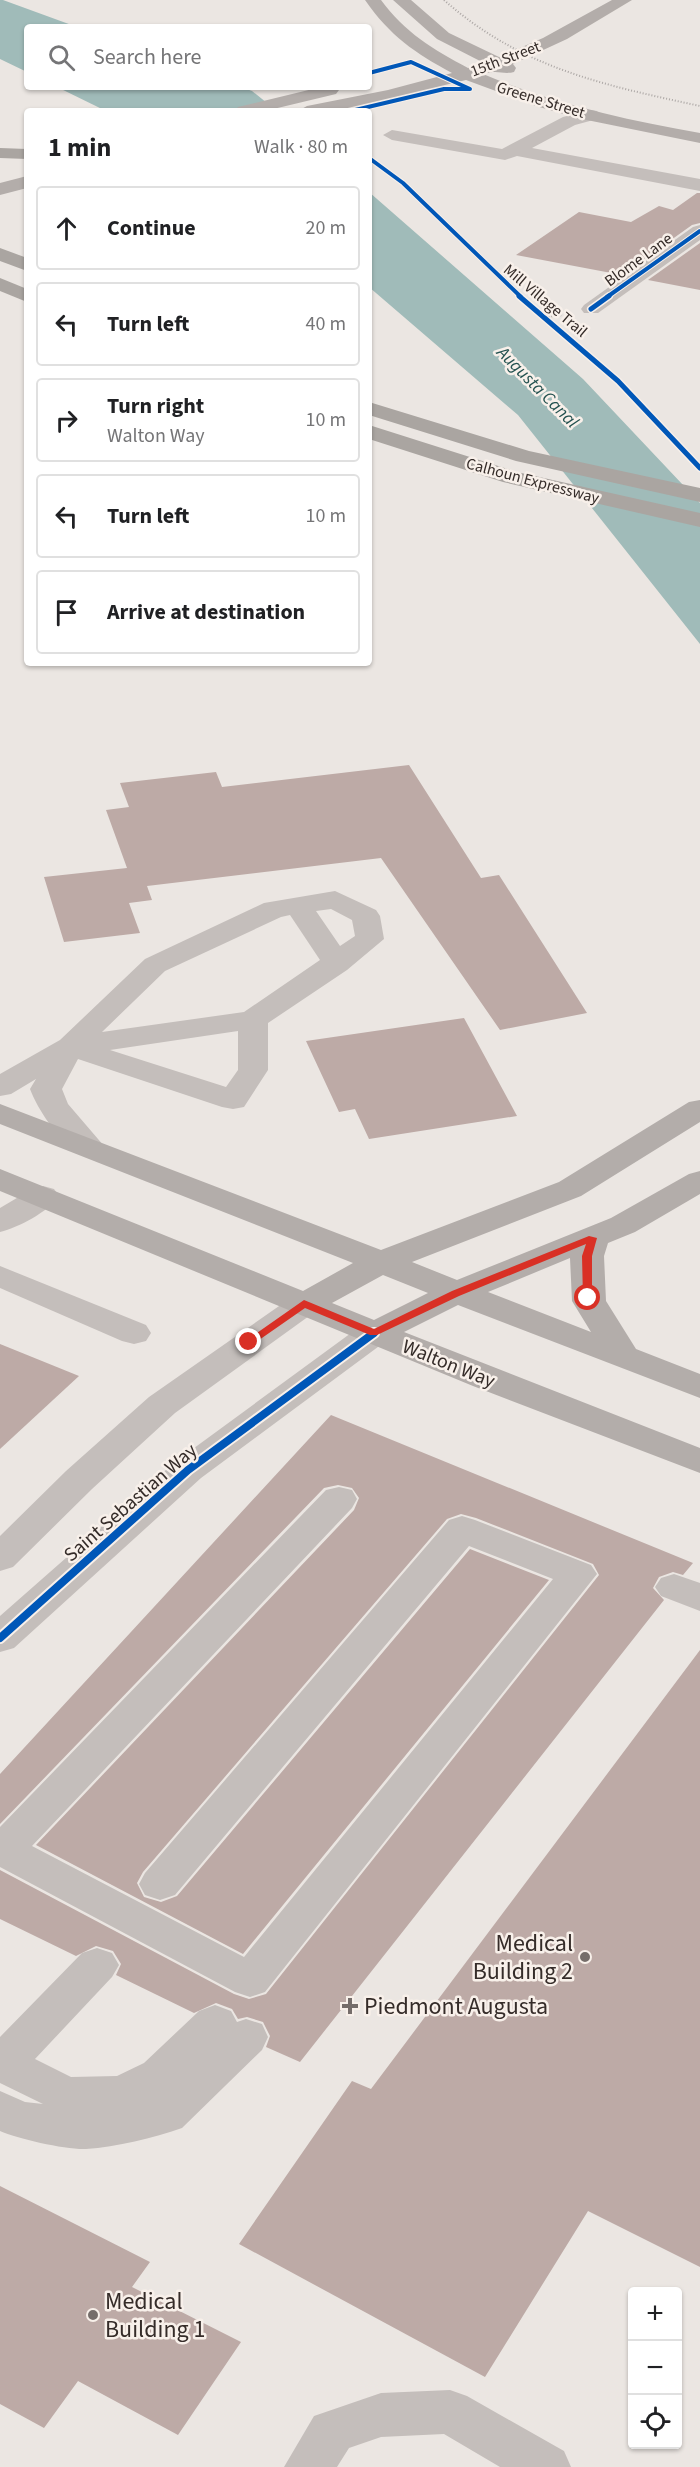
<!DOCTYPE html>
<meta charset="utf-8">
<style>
:root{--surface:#fff;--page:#f6f6f6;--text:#202124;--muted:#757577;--line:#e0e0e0}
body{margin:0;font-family:"Source Sans 3",sans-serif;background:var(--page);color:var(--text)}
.controls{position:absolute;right:18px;bottom:18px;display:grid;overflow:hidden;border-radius:6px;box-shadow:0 2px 4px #0004}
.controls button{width:54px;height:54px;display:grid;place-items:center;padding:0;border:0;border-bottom:2px solid var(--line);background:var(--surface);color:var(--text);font:30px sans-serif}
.stop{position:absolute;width:18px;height:18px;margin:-14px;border:4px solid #d93025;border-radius:50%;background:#fff}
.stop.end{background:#d93025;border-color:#fff;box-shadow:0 2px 6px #0008}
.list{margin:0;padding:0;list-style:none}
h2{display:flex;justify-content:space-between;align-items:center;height:78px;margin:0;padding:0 24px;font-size:26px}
h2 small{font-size:20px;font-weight:400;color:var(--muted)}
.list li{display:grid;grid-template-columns:39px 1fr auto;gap:18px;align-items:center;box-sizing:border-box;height:84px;margin:0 12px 12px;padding:0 12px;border:2px solid var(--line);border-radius:6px}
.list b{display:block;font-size:22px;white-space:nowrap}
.list p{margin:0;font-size:20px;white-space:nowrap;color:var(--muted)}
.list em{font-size:20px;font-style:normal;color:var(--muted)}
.icon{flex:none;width:33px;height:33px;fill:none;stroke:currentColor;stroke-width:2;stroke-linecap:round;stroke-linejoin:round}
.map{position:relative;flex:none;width:700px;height:2467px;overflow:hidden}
.search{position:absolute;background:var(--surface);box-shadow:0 2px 4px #0004;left:24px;top:24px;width:348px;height:66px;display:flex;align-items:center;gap:15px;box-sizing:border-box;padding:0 21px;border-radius:6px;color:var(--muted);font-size:22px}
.panel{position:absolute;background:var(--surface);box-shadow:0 2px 4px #0004;left:24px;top:108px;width:348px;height:558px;border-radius:6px}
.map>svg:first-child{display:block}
.water{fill:#a0bbb9}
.building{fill:#bdaaa6}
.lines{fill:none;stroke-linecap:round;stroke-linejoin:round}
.path{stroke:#bdb7b3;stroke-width:2;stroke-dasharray:1.5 1.5;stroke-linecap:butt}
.minor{fill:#c4bebb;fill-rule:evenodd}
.major{fill:#b3adaa;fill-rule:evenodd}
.highway{fill:#aaa5a1;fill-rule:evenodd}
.rail{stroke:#aca7a5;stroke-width:2;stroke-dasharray:1 2;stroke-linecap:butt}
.cycleway-far2-casing{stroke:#f8f0ea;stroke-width:6}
.cycleway-far1-casing{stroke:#f8f0ea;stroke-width:8}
.cycleway-casing{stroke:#f8f0ea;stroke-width:12}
.cycleway-far2{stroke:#0057b8;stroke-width:4}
.cycleway-far1{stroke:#0057b8;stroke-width:5}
.cycleway{stroke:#0057b8;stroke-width:8}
.route{fill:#d93025}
.poi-dot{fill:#756d6a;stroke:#f8f0ea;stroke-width:2}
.labels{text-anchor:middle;stroke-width:5;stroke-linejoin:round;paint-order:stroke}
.far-street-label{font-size:16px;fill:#352c29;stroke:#f8f0ea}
.far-water-label{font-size:18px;font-style:italic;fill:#245250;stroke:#f8f0ea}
.street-label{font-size:20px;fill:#352c29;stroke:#f8f0ea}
.near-poi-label{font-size:24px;fill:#352c29;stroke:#f8f0ea;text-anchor:start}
</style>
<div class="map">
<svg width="700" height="2467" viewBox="0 0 700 2467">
<rect width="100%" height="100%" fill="#ebe6e2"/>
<g class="water">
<polygon points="0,0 3,0 77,27 27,27 27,72 0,59"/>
<polygon points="57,87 241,87 252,91 277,111 106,111"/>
<polygon points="369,192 583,379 700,503 700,644 518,415 369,287"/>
</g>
<g class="building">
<polygon points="697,193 700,193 700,223 692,225 622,275 516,255 579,212 631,222 659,206 673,210"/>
<polygon points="700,243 700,290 648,280"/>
<polygon points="409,765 481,878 499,875 587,1013 500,1030 381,858 147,886 152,900 129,903 140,933 64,942 44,877 127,868 106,810 129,807 120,783 216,772 222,787"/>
<polygon points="464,1018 517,1116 369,1139 355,1109 339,1112 306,1041"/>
<polygon points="0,1344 79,1376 0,1449"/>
<polygon points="331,1415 693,1563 683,1575 673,1572 659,1577 653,1588 664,1600 300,2062 266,2047 270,2036 263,2022 247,2017 238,2019 232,2009 216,2003 194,2013 116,1975 121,1964 113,1951 96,1946 76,1956 0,1919 0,1870 234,1994 249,1999 266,1994 599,1575 593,1564 476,1518 461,1514 447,1519 143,1872 137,1883 144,1897 161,1902 177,1896 470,1549 549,1580 243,1954 36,1845 354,1510 359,1498 352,1488 338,1485 324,1488 0,1824 0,1774"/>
<polygon points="700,1650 700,2267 588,2211 485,2377 239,2244 352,2081 371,2089"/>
<polygon points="0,2186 150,2262 132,2287 241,2342 178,2435 78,2381 44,2428 0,2404"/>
</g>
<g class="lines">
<polyline class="path" points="545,317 563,315"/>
<g class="minor">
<polygon points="591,110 597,111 600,115 597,119 575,125 532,148 700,179 700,191 517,156 505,160 392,140 383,135 392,130 502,149 563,117"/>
<polygon points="700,225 700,240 598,313 584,313 581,309 584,305 693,227"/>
<path d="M335 891 376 910 380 916 384 939 347 970 268 1023V1070L244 1107 233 1109 222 1107 78 1059 62 1089 68 1104 104 1146 99 1153C91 1155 83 1157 76 1152 58 1139 38 1110 30 1089L36 1079 11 1094 0 1096V1074L60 1040 145 959 264 903ZM331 909 352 920 355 936 340 946 316 911ZM290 915 320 960 244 1012 102 1032 165 971 281 917ZM238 1031V1070L226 1087 110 1050Z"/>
<path d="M43 1186 54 1189 59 1196C48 1212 19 1227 0 1232V1208L32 1189Z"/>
<polygon points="0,1266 146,1325 151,1333 146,1341 134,1344 122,1341 0,1288"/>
<polygon points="304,1293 316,1297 321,1304 316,1311 175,1413 92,1489 13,1567 0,1571 0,1536 66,1471 149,1397 292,1297"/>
<polygon points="374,1322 386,1325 391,1333 386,1341 201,1478 14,1648 0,1652 0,1616 175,1462 362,1325"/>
<polygon points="339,1487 352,1490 357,1499 352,1508 32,1846 244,1957 553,1579 469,1546 175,1895 160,1900 145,1895 139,1884 145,1873 449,1520 462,1516 475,1520 591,1565 597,1574 265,1992 250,1997 235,1992 0,1867 0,1827 326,1490"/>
<polygon points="674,1574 700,1583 700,1611 661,1596 655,1587 661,1578"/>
<path d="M97 1948 112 1953 119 1965 112 1977 35 2059 71 2077 117 2076 144 2063 199 2011 215 2005 231 2011 237 2022 246 2019 262 2024 268 2037 262 2050 182 2128C153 2138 117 2147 86 2149 67 2150 18 2139 0 2131V2091L25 2102 43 2104 0 2083V2037L82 1953Z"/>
<polygon points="450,2390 467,2396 564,2451 571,2467 500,2467 444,2434 381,2437 349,2448 337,2467 284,2467 314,2416 381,2393"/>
</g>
<g class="major">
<path d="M365 0H381C404 32 434 50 468 68L484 63 437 39 393 0H411L449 33 499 57 543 38 612 0H632L567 39 513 64 516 68 514 72C502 75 499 69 483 74 553 104 626 120 700 133V143L577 118 536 106 466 80 335 111H298L307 106 388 90 452 73C415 53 390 36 365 0Z"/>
<polygon points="321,87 337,87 339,90 336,94 265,111 235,111 238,107"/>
<polygon points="27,176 27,188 0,195 0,183"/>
<path d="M700 1100V1122L581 1196 412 1262 457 1280 611 1218 689 1174 700 1171V1194L635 1232 608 1243 604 1256 606 1301 636 1349 700 1374V1398L458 1305 404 1332 700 1448V1473L473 1386 0 1191V1169L303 1291 353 1263 0 1124V1104L381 1250 559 1182 689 1102ZM570 1258 572 1301 591 1332 488 1292ZM383 1275 428 1293 374 1320 332 1303Z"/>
</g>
<g class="highway">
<polygon points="0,148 27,149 27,159 0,158"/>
<polygon points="0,248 27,258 27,271 0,261"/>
<polygon points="0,278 27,289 27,302 0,291"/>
<polygon points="369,402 529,451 700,488 700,502 516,461 369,415"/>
<polygon points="369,425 517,472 700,513 700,527 503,482 369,439"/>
</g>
<path class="rail" d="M444 0C521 68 603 85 700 106"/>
<defs>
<g id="cycleway-far2">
<polyline points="351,111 444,89 470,89 411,62 369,73"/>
<polyline points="369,158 403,183 521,297"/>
<polyline points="607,297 700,231"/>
</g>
<g id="cycleway-far1">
<polyline points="519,296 618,381 700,468"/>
<polyline points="591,309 609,296"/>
</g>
<polyline id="cycleway" points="0,1638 188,1470 374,1333"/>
</defs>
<use href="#cycleway-far2" class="cycleway-far2-casing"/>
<use href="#cycleway-far1" class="cycleway-far1-casing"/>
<use href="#cycleway" class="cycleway-casing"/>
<use href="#cycleway-far2" class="cycleway-far2"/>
<use href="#cycleway-far1" class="cycleway-far1"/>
<use href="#cycleway" class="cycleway"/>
</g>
<polygon class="route" points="589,1236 597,1238 592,1256 592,1300 583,1298 582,1256 586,1244 459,1296 377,1335 370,1335 305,1308 252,1345 244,1342 304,1300 374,1329 452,1291"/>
<g class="poi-dot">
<circle cx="585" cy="1957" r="6"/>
<path d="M347 1997h6v6h6v6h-6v6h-6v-6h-6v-6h6z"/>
<circle cx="93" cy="2315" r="6"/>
</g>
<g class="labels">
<g class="far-street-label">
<text transform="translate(505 58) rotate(-21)" y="6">15th Street</text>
<text transform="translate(541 99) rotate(17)" y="6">Greene Street</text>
<text transform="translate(638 259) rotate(-36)" y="6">Blome Lane</text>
<text transform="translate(546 300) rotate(40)" y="6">Mill Village Trail</text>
<text transform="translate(533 480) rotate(15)" y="6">Calhoun Expressway</text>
</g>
<g class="far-water-label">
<text transform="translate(538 387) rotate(45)" y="6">Augusta Canal</text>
</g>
<g class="street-label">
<text transform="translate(449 1363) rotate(22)" y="7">Walton Way</text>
<text transform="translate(130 1502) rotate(-41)" y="7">Saint Sebastian Way</text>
</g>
<g class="near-poi-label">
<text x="573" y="1951" text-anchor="end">Medical<tspan x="573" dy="28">Building 2</tspan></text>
<text x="364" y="2014">Piedmont Augusta</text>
<text x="105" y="2309">Medical<tspan x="105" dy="28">Building 1</tspan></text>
</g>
</g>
</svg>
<div class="controls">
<button>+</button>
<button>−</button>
<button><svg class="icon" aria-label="locate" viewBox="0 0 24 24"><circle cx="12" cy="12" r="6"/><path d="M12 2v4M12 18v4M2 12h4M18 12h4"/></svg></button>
</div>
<div class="stop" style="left:588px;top:1298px"></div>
<div class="stop end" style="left:249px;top:1342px"></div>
<div class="search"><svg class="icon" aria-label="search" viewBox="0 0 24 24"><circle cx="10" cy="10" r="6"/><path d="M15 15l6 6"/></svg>Search here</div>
<section class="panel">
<h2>1 min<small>Walk · 80 m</small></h2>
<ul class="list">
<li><svg class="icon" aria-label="ahead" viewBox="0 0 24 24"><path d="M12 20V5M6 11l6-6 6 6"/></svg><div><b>Continue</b></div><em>20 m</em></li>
<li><svg class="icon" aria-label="left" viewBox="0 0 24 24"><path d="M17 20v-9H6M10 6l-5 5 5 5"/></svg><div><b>Turn left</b></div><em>40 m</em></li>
<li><svg class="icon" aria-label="right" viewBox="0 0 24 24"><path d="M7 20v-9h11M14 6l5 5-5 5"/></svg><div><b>Turn right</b><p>Walton Way</p></div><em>10 m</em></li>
<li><svg class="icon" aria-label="left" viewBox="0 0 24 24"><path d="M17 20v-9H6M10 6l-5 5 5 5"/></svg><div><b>Turn left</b></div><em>10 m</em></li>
<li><svg class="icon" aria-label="arrive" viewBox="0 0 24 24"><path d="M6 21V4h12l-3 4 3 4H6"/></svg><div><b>Arrive at destination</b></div></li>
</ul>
</section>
</div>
